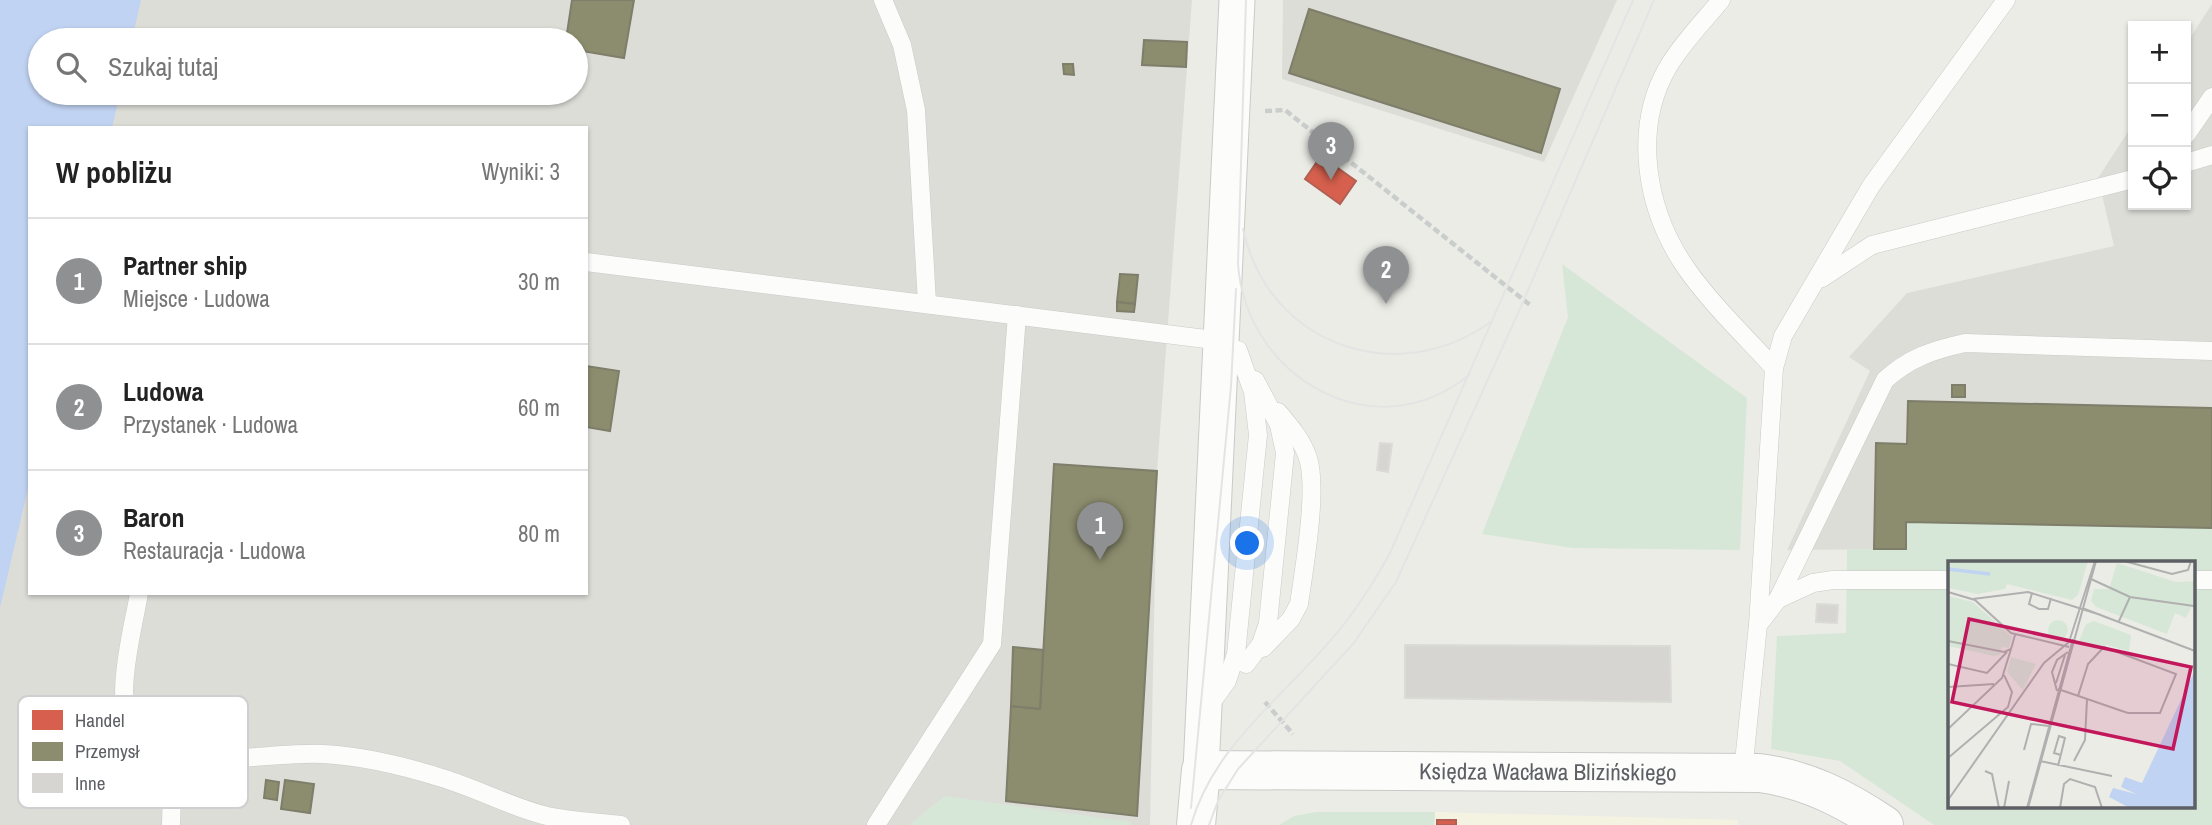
<!DOCTYPE html>
<html lang="pl">
<meta charset="utf-8">
<style>
:root{--surface:#fff;--page:#f6f6f6;--text:#222;--muted:#767676;--line:#e0e0e0;--accent:#8f9092}
body{margin:0;font-family:"Archivo Narrow",sans-serif;background:var(--page);color:var(--text)}
.controls{position:absolute;right:21px;top:21px;display:grid;overflow:hidden;border-radius:0px;box-shadow:0 2px 5px #0004}
.controls button{width:63px;height:63px;display:grid;place-items:center;padding:0;border:0;border-bottom:2px solid var(--line);background:var(--surface);color:var(--text);font:35px sans-serif}
.you{position:absolute;left:1248px;top:544px;width:24px;height:24px;margin:-18px;border:5px solid #fff;border-radius:50%;background:#1a73e8;box-shadow:0 0 0 10px #1a73e833}
.badge{display:grid;place-items:center;width:46px;height:46px;border-radius:50%;background:var(--accent);color:#fff;font-size:23px;font-weight:700}
.pin{position:absolute;translate:-50% -58px;filter:drop-shadow(0 2px 4px #0008)}
.pin::after{content:'';position:absolute;top:37px;width:24px;height:21px;background:inherit;clip-path:polygon(0 0,100% 0,50% 100%)}
.list{margin:0;padding:0;list-style:none}
h2{display:flex;justify-content:space-between;align-items:center;height:91px;margin:0;padding:0 28px;font-size:30px}
h2 small{font-size:23px;font-weight:400;color:var(--muted)}
.list li{display:grid;grid-template-columns:46px 1fr auto;gap:21px;align-items:center;box-sizing:border-box;height:126px;padding:0 28px;border-top:2px solid var(--line)}
.list b{display:block;font-size:26px;white-space:nowrap}
.list p{margin:0;font-size:23px;white-space:nowrap;color:var(--muted)}
.list em{font-size:23px;font-style:normal;color:var(--muted)}
.icon{flex:none;width:38px;height:38px;fill:none;stroke:currentColor;stroke-width:2;stroke-linecap:round;stroke-linejoin:round}
.map{position:relative;flex:none;width:2212px;height:825px;overflow:hidden}
.search{position:absolute;background:var(--surface);box-shadow:0 2px 5px #0004;left:28px;top:28px;width:560px;height:77px;display:flex;align-items:center;gap:18px;box-sizing:border-box;padding:0 24px;border-radius:38px;color:var(--muted);font-size:26px}
.panel{position:absolute;background:var(--surface);box-shadow:0 2px 5px #0004;left:28px;top:126px;width:560px;height:469px;border-radius:0px}
.map>svg:first-child{display:block}
.commercial{fill:#f4f3e2}
.industrial{fill:#ddddd8;fill-rule:evenodd}
.green{fill:#d6e7d7;fill-rule:evenodd}
.water{fill:#c0d3f2}
.shops{fill:#d6604d;stroke:#b26054;stroke-width:2}
.industry{fill:#8c8c6e;stroke:#7e7e6b;stroke-width:2}
.building{fill:#d6d5d2;stroke:#dbdbd6;stroke-width:2}
.lines{fill:none;stroke-linecap:round;stroke-linejoin:round}
.service-casing{stroke:#c9c9c7;stroke-width:19}
.minor-casing{stroke:#c9c9c7;stroke-width:37}
.tertiary-casing{stroke:#c9c9c7;stroke-width:40}
.path{stroke:#c9cdcb;stroke-width:4.5;stroke-dasharray:7 3.5;stroke-linecap:butt}
.service{stroke:#fcfcfb;stroke-width:18}
.minor{stroke:#fcfcfb;stroke-width:35}
.tertiary{stroke:#fcfcfb;stroke-width:38}
.tram{stroke:#e3e4e3;stroke-width:2}
.labels{text-anchor:middle;stroke-width:7;stroke-linejoin:round;paint-order:stroke}
.street-label{font-size:23px;fill:#5d5f64;stroke:#fff}
.inset-river{fill:none;stroke:#c0d3f2;stroke-width:3.5}
.inset-road{fill:none;stroke:#afb0af;stroke-width:2}
.view{fill:#c2185b;fill-opacity:0.15;stroke:#c2185b;stroke-width:3.5}
.inset-edge{fill:none;stroke:#5d5f64;stroke-width:3.5}
.key{fill:#fff;stroke:#cecfd0;stroke-width:2}
.key-label{font-size:19px;fill:#5d5f64}
</style>
<div class="map">
<svg width="2212" height="825" viewBox="0 0 2212 825">
<rect width="100%" height="100%" fill="#ecece7"/>
<polygon class="commercial" points="1435,812 1738,820 1738,825 1435,825"/>
<g class="industrial">
<path d="M18 0H1192L1157 471 1150 825H0V120ZM40 40H576V93H40ZM30 128H586V593H30Z"/>
<polygon points="1283,0 1617,0 1544,162 1282,79"/>
<polygon points="2212,4 2212,528 1907,522 1906,549 1787,550 1870,371 1849,357 1907,293 2114,246 2098,178 2133,124 2133,205 2186,205 2186,44"/>
</g>
<g class="green">
<polygon points="1562,264 1747,398 1740,550 1572,548 1482,534 1568,317"/>
<path d="M1906 522 2212 528V825H1934L1840 761 1771 749 1777 636 1846 633 1847 549H1905ZM1950 562H2193V806H1950Z"/>
<polygon points="945,796 1131,822 1131,825 909,825"/>
<polygon points="1316,812 1435,812 1434,825 1279,825 1294,816"/>
</g>
<polygon class="water" points="0,0 141,0 132,40 40,40 40,93 120,93 112,128 30,128 30,480 0,608"/>
<g class="shops">
<polygon points="1321,156 1356,181 1340,204 1305,179"/>
<rect x="1437" y="820" width="19" height="5"/>
</g>
<g class="industry">
<polygon points="572,0 634,0 624,58 576,50 576,40 566,40"/>
<polygon points="1309,9 1560,89 1541,153 1289,73"/>
<polygon points="1144,40 1187,42 1186,67 1142,65"/>
<polygon points="1063,64 1073,64 1074,75 1064,74"/>
<polygon points="1120,274 1138,275 1135,304 1117,302"/>
<polygon points="1117,302 1135,304 1134,312 1117,311"/>
<polygon points="586,366 619,371 610,431 586,427"/>
<rect x="1952" y="385" width="13" height="12"/>
<polygon points="1908,401 2212,408 2212,528 1906,522 1906,549 1874,549 1876,443 1907,444"/>
<polygon points="1054,464 1157,471 1137,816 1006,801 1011,706 1040,709"/>
<polygon points="1013,647 1043,650 1040,709 1011,706"/>
<polygon points="266,780 279,782 277,800 264,798"/>
<polygon points="285,780 314,784 310,813 281,809"/>
</g>
<g class="building">
<polygon points="1380,443 1392,444 1388,472 1377,470"/>
<polygon points="1817,604 1838,605 1837,623 1816,622"/>
<polygon points="1405,645 1670,646 1671,702 1405,698"/>
</g>
<g class="lines">
<defs>
<g id="service">
<polyline points="883,0 902,45 916,110 927,303"/>
<path d="M1721 0C1704 21 1682 43 1668 67 1632 129 1646 210 1686 268 1711 304 1744 335 1774 368"/>
<polyline points="2186,135 2212,97"/>
<polyline points="2186,163 2212,155"/>
<polyline points="586,262 1222,341"/>
<polyline points="1822,278 1872,245 2133,179"/>
<polyline points="2193,580 2212,580"/>
<path d="M139 593C133 632 106 719 144 745 182 772 276 751 323 754 363 756 404 766 442 778 478 789 511 807 547 816 571 821 597 822 621 825"/>
<path d="M1778 599 1885 380C1909 358 1933 350 1965 343L2212 351"/>
<polyline points="1758,625 1774,368 1783,336 1871,186 2006,0"/>
<path d="M1263 648 1291 619 1299 604C1304 569 1318 490 1308 458 1302 440 1290 426 1278 412"/>
<polyline points="1246,664 1261,644 1268,623 1285,453 1279,425 1255,380"/>
<polyline points="1209,706 1227,681 1236,654 1258,435 1253,392 1238,350"/>
<polyline points="1743,772 1758,625 1778,599 1813,583 1833,580 1950,580"/>
<polyline points="171,825 173,756"/>
<polyline points="876,825 992,644 1017,315"/>
</g>
<polyline id="minor" points="1201,770 1237,0"/>
<g id="tertiary">
<path id="s1" d="M1196 825 1201 770 1759 773C1807 779 1845 799 1884 825"/>
</g>
</defs>
<use href="#service" class="service-casing"/>
<use href="#minor" class="minor-casing"/>
<use href="#tertiary" class="tertiary-casing"/>
<g class="path">
<polyline points="1265,111 1285,110 1530,305"/>
<polyline points="1265,702 1293,734"/>
</g>
<use href="#service" class="service"/>
<use href="#minor" class="minor"/>
<use href="#tertiary" class="tertiary"/>
<g class="tram">
<path d="M1246 0 1238 264C1246 378 1375 452 1469 375"/>
<path d="M1243 229C1268 346 1398 390 1492 321"/>
<polyline points="1191,808 1231,386 1236,289"/>
<path d="M1191 825C1212 751 1273 705 1322 650 1349 621 1371 588 1390 553L1633 0"/>
<polyline points="1209,825 1218,801 1238,769 1353,644 1396,582 1519,311 1654,0"/>
</g>
</g>
<g class="labels">
<g class="street-label">
<text dy="8" stroke="none"><textPath href="#s1" startOffset="402">Księdza Wacława Blizińskiego</textPath></text>
</g>
</g>
<g transform="translate(1948 561)">
<rect width="247" height="247" fill="#ecece7"/>
<path d="M0 0H140L130 34 124 39 59 23 57 28 30 33 0 27ZM169 2 228 21 247 20V39L238 57 227 52 219 73 148 46 143 40 146 28H161ZM0 35 25 41 64 76 61 87 54 86 52 94 46 95 0 85ZM100 69a10 10 0 1 1 20 0a10 10 0 1 1-20 0ZM146 60 183 74 181 90 158 84 148 88 130 82 138 63ZM63 96 88 103 75 129 59 111Z" fill="#d6e7d7"/>
<path d="M247 109V247H182L161 236 165 227 188 233 173 226 177 216 194 222Z" fill="#c0d3f2"/>
<path class="inset-river" d="M0 8 42 13M232 247 247 213"/>
<path class="inset-road" d="M176 0 224 13 240 9 243 0M143 18 182 36 246 45M0 31 27 39 63 72 121 86M84 32 81 43 91 48H100L103 37M25 38 80 31 153 54M134 47 247 90M171 60 182 36M0 80 56 91 63 88 67 74M0 103 39 112 59 91M108 122 117 94M0 126 46 123M110 128 145 140 174 150 180 152H212L228 113 156 86 140 103 130 135M109 130 104 111 109 99 120 91M0 168 54 117 63 88M76 189 83 163 101 165M0 197 60 146 64 131 56 114M92 200 164 215M126 200 137 179 139 138M110 205 117 177 111 175 106 192 113 194M37 210 44 213 51 247M0 239 96 102 121 81 147 0M56 247 61 220M79 247 125 78M80 247 148 0M112 247 116 223 122 218 147 226 154 247"/>
<path class="view" d="M21 58 243 106 225 188 4 141Z"/>
<rect width="247" height="247" class="inset-edge"/>
</g>
<rect x="18" y="696" width="230" height="112" rx="10" class="key"/>
<rect x="32" y="710" width="31" height="20" fill="#d6604d"/>
<rect x="32" y="742" width="31" height="19" fill="#8c8c6e"/>
<rect x="32" y="773" width="31" height="20" fill="#d6d5d2"/>
<g class="key-label">
<text x="75" y="727">Handel</text>
<text x="75" y="758">Przemysł</text>
<text x="75" y="790">Inne</text>
</g>
</svg>
<div class="controls">
<button>+</button>
<button>−</button>
<button><svg class="icon" aria-label="locate" viewBox="0 0 24 24"><circle cx="12" cy="12" r="6"/><path d="M12 2v4M12 18v4M2 12h4M18 12h4"/></svg></button>
</div>
<div class="you"></div>
<div class="pin badge" style="left:1100px;top:560px">1</div>
<div class="pin badge" style="left:1386px;top:304px">2</div>
<div class="pin badge" style="left:1331px;top:180px">3</div>
<div class="search"><svg class="icon" aria-label="search" viewBox="0 0 24 24"><circle cx="10" cy="10" r="6"/><path d="M15 15l6 6"/></svg>Szukaj tutaj</div>
<section class="panel">
<h2>W pobliżu<small>Wyniki: 3</small></h2>
<ul class="list">
<li><span class="badge">1</span><div><b>Partner ship</b><p>Miejsce · Ludowa</p></div><em>30 m</em></li>
<li><span class="badge">2</span><div><b>Ludowa</b><p>Przystanek · Ludowa</p></div><em>60 m</em></li>
<li><span class="badge">3</span><div><b>Baron</b><p>Restauracja · Ludowa</p></div><em>80 m</em></li>
</ul>
</section>
</div>
